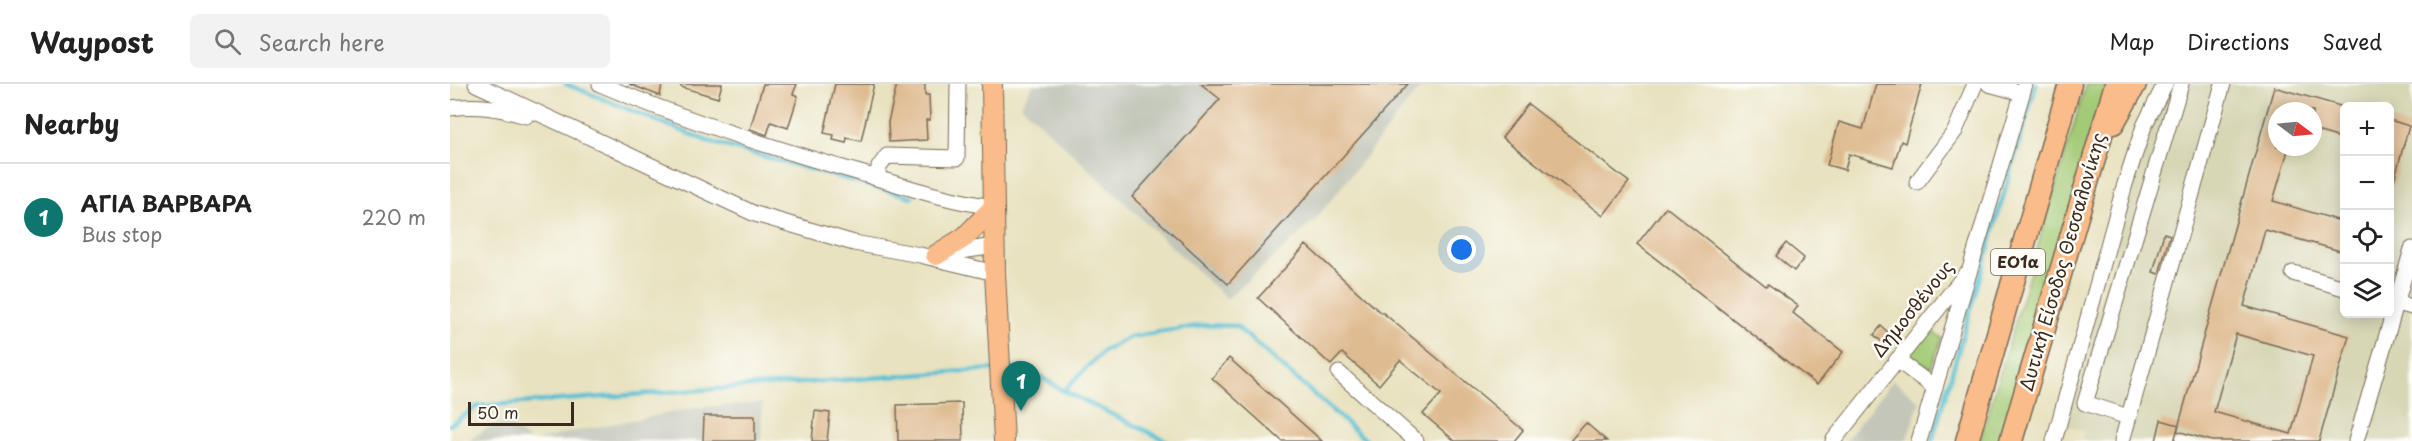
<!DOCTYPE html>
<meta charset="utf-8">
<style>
:root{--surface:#fff;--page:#f2f2f2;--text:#222;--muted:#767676;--line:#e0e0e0;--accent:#0f766e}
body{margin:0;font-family:"Playpen Sans",sans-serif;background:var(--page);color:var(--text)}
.controls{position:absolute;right:18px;top:18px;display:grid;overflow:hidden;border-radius:9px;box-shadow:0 3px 15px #0003}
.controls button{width:54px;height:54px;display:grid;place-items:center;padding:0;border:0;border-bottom:2px solid var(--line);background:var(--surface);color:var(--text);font:30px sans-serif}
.compass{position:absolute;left:1818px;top:18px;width:54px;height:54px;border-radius:50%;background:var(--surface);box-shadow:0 3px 15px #0003;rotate:106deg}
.scale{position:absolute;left:18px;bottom:15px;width:106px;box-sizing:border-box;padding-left:6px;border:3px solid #3b2a1e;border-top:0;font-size:16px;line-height:21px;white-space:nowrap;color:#3b2a1e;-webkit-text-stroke:4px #fdfcf7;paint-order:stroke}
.you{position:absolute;left:1012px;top:166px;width:21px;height:21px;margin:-15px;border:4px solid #fff;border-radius:50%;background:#1a73e8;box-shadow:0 0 0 9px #1a73e833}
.badge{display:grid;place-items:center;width:39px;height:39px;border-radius:50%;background:var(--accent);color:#fff;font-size:20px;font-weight:700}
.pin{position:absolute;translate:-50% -50px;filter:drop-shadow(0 2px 3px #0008)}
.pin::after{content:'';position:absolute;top:32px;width:21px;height:18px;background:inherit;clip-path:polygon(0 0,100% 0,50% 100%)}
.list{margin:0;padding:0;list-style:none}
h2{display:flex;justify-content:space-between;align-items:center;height:78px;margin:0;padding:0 24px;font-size:26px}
h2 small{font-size:20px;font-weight:400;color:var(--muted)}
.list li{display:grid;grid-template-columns:39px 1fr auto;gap:18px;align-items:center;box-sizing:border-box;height:108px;padding:0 24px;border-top:2px solid var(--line)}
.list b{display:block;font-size:22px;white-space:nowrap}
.list p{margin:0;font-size:20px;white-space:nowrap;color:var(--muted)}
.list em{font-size:20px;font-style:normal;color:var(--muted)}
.icon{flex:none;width:33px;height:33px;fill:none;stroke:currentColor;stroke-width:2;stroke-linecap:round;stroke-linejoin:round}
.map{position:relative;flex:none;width:1962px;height:357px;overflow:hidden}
header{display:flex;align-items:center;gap:36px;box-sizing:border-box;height:84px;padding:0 30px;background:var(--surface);border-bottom:2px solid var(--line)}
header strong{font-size:28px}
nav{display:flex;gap:33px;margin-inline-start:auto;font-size:21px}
.search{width:420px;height:54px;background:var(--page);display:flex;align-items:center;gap:15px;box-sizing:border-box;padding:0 21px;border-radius:9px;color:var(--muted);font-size:22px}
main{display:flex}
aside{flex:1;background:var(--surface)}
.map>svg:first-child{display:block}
.built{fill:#d7d6b5;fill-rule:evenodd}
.industrial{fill:#c3c6b9}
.green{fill:#a3ca76;stroke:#6f7a4a;stroke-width:1.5}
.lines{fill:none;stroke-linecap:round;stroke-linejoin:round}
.stream{stroke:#56bfd3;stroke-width:4.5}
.building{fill:#dfbb91;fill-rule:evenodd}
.minor-casing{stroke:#786a57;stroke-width:17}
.major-casing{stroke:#786a57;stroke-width:22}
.highway-casing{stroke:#786a57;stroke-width:25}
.minor{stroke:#fff;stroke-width:15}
.major{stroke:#f9bc8a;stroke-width:20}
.highway{stroke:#f9bc8a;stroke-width:22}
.labels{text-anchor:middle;stroke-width:5;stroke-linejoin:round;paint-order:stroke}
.shield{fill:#fdfcf7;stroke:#75695f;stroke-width:1.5}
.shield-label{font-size:16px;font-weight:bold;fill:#3b2a1e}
.street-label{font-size:18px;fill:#3b2a1e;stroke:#fdfcf7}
</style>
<header>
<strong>Waypost</strong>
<div class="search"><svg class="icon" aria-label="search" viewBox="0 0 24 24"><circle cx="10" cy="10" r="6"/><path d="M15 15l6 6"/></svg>Search here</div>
<nav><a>Map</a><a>Directions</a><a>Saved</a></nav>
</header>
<main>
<aside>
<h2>Nearby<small></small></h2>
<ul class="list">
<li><span class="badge">1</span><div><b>ΑΓΙΑ ΒΑΡΒΑΡΑ</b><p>Bus stop</p></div><em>220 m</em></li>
</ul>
</aside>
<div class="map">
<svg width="1962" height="357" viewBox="0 0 1962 357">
<rect width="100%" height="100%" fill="#fdfcf7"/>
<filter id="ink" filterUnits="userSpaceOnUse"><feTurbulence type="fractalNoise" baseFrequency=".0167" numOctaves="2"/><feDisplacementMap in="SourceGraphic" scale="12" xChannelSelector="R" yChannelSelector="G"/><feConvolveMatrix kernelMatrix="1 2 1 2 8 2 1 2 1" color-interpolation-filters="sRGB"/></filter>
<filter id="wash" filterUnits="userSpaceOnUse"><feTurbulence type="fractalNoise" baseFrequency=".008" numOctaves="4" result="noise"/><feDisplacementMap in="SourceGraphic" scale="24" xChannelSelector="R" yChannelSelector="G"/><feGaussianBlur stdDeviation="1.35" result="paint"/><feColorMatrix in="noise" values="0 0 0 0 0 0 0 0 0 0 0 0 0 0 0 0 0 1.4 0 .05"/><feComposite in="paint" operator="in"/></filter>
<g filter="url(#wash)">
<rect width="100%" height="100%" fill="#e8e2c0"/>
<path class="built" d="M1714 0H1962V357H1631L1634 348 1614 340ZM1894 22H1940V230H1894ZM1827 27H1863V63H1827Z"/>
<g class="industrial">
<polygon points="583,0 973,0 865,136 777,215 571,21"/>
<polygon points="1443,296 1470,318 1456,357 1395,357"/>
<polygon points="312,319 311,357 85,357 121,348 245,324"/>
<polygon points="47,340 62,343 80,357 19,357 34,346"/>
</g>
<g class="green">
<polygon points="1636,0 1659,0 1554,357 1530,357"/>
<polygon points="1479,245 1492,254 1481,284 1459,270"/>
</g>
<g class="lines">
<g class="stream">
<polyline points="116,0 257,57 462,113"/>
<polyline points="556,285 574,283 614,307 652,268 680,253 755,241 786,242 917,357"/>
<polyline points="614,307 717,357"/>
<polyline points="0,341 28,322 545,285"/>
<polyline points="1482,357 1586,0"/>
</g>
</g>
<g id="blocks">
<g class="building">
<polygon points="179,0 212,0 210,12"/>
<polygon points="231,0 272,0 268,14 231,3"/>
<polygon points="313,0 347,0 343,10 348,12 338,44 321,38 317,51 300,45"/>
<polygon points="385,0 424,0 411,57 397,54 396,59 383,56 384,51 374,49"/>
<polygon points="447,0 475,0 475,11 479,11 480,36 476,36 477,56 439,58 438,38"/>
<polygon points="751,0 958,0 778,200 682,113 770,15"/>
<polygon points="1426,0 1472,0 1455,59 1451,57 1443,83 1399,70 1395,86 1377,81 1389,38 1413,45"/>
<path d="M1824 3 1894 23V55L1863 46V27H1827V63H1839L1823 117 1894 138V168L1815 146 1794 222 1899 252 1869 357H1762L1727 347ZM1786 250 1863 272 1841 350 1764 328Z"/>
<polygon points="1078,20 1179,98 1153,132 1052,53"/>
<polygon points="1940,36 1959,42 1943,100 1940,99"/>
<polygon points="1216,123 1316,202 1318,200 1348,222 1343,229 1393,268 1367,301 1187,160"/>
<polygon points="1714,149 1720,151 1709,190 1703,188"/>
<polygon points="1336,159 1354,174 1344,187 1326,172"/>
<polygon points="856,161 931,229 932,228 1073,346 1064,357 1005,357 973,330 991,310 950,276 929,301 892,269 881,281 808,214"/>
<polygon points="1431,242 1447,256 1439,264 1424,251"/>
<polygon points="779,274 872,357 832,357 762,294"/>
<polygon points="512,319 513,357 448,357 447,321"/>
<polygon points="365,327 380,329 377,357 362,357"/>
<polygon points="254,332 305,332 305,357 253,357"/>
<polygon points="1711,336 1729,341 1724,357 1706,357"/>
<polygon points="1136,339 1157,357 1120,357"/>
</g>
</g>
</g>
<g filter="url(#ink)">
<use href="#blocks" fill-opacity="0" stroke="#786a57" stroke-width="1.5"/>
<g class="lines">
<defs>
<g id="minor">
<polyline points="26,0 305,130 404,159 470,171 545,189"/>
<path d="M150 0C235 36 322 64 410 89 454 102 498 117 544 123"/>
<polyline points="1539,0 1572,9"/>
<path d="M0 24C28 20 50 24 76 32"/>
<polyline points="427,94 429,83 437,72 507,74 508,0"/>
<polyline points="1467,98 1505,47 1525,0"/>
<polyline points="491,170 545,162"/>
<polyline points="1843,189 1894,204"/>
<polyline points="1940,217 1962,223"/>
<polyline points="1447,276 1485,304"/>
<polyline points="889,289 966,357"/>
<polyline points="1678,333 1635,319 1731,0"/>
<polyline points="1383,357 1515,191"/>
<polyline points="1469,357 1575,0"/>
<polyline points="1604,357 1675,100 1694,42 1715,0"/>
<polyline points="1672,357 1773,0"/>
<polyline points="1906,357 1962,165"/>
</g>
<g id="major">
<polyline points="542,0 545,189 554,357"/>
<polyline points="486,171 515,153 544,123"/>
</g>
<g id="highway">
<polyline points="1663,39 1685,0"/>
<polyline points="1517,357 1620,0"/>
<polyline points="1561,357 1666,0"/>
</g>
</defs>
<use href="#minor" class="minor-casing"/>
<use href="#major" class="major-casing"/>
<use href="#highway" class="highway-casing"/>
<use href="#minor" class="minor"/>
<use href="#major" class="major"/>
<use href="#highway" class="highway"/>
</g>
</g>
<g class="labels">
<rect class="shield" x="1541" y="165" width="54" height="26" rx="4.5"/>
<g class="shield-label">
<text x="1568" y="184">ΕΟ1α</text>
</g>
<g class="street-label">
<text transform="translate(1613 178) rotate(-74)" y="6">Δυτική Είσοδος Θεσσαλονίκης</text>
<text transform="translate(1463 225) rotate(-51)" y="6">Δημοσθένους</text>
</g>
</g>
</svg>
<div class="controls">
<button>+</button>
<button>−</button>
<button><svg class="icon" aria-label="locate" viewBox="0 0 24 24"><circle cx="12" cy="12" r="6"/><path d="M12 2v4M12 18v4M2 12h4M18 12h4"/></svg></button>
<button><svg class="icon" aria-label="layers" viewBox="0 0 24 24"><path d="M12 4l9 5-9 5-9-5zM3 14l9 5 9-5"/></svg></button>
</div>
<svg class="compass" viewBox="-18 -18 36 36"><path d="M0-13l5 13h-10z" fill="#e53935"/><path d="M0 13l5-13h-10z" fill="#767676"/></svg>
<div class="scale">50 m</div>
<div class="you"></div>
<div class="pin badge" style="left:571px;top:327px">1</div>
</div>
</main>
